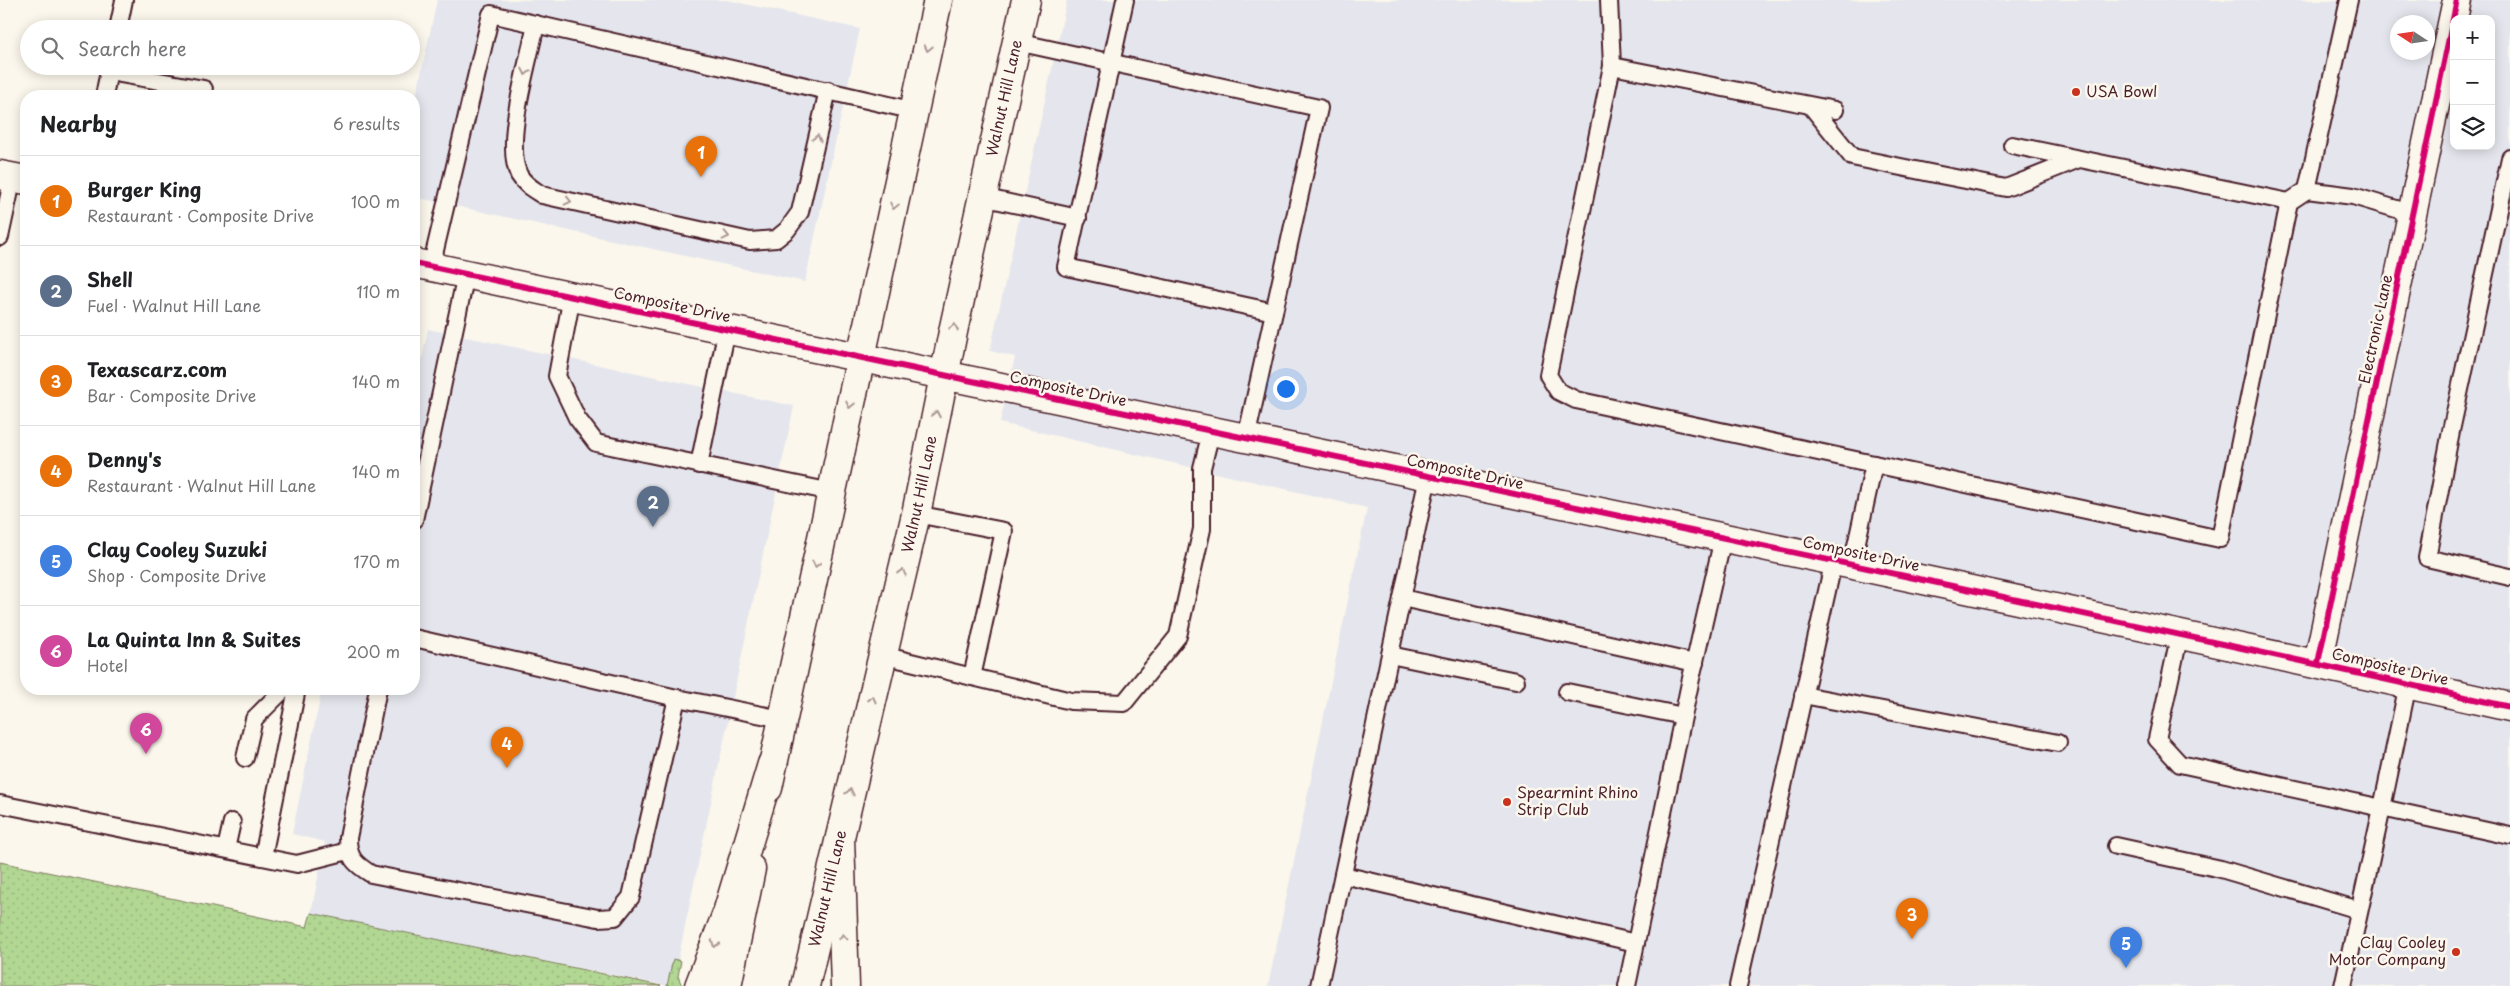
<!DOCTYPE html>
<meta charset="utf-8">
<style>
:root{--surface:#fff;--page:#f2f2f2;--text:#202124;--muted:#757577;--line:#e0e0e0;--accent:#c8321e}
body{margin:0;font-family:"Playpen Sans",sans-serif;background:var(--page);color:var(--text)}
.controls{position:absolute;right:15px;top:15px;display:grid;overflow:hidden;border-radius:10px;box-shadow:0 2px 12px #0003}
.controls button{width:45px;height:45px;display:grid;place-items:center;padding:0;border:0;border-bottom:1px solid var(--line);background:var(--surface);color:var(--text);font:25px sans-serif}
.compass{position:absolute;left:2390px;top:15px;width:45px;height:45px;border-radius:50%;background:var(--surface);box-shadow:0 2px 12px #0003;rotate:282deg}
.you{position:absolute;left:1285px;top:388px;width:18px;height:18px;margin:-12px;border:4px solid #fff;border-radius:50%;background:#1a73e8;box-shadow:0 0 0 8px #1a73e833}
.badge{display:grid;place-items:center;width:32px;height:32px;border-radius:50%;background:var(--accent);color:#fff;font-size:16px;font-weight:700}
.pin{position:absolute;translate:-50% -41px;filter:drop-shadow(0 1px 2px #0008)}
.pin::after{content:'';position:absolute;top:26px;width:18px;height:15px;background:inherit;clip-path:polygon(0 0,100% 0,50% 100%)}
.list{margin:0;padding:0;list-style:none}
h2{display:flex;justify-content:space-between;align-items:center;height:65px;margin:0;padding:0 20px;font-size:21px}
h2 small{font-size:16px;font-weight:400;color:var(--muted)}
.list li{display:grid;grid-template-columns:32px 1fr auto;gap:15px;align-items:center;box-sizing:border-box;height:90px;padding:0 20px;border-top:1px solid var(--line)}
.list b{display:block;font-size:19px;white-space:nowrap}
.list p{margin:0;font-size:16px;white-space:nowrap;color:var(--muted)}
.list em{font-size:16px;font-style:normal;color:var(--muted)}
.icon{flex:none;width:28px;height:28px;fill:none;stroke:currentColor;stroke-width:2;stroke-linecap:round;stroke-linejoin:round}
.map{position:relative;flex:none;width:2510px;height:986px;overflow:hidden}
.search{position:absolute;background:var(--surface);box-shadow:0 2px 12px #0003;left:20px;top:20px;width:400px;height:55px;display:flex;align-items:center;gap:12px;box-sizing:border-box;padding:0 18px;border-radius:28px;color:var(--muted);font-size:19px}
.panel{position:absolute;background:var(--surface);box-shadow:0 2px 12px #0003;left:20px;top:90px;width:400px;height:605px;border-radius:20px}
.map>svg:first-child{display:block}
.built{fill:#e5e6ed;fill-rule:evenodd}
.grass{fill:url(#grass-dots);stroke:#7e7b5f}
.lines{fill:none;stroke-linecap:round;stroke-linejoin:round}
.service-casing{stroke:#4a1f2b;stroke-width:20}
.minor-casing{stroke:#4a1f2b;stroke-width:31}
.secondary-casing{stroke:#4a1f2b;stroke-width:31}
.motorway-casing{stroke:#4a1f2b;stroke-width:31}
.service{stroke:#fbf7ec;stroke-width:16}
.minor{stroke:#fbf7ec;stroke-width:28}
.secondary{stroke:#fbf7ec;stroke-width:28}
.motorway{stroke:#fbf7ec;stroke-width:28}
.cycleway-casing{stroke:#fbf7ec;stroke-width:9}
.cycleway{stroke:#d6006c;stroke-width:6}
.oneway{stroke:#ab9695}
.poi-dot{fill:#c8321e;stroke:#fbf7ec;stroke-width:2}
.labels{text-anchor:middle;stroke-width:5;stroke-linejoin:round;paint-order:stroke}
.poi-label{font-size:15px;fill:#4a1f2b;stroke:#fbf7ec;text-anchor:start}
.street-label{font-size:15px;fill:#4a1f2b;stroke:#fbf7ec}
</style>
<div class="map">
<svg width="2510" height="986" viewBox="0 0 2510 986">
<defs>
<pattern id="grass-dots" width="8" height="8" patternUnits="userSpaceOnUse" patternTransform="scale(1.25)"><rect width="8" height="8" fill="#b1d793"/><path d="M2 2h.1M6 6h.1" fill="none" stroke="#9ab87f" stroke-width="1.8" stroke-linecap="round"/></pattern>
</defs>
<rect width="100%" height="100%" fill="#fbf7ec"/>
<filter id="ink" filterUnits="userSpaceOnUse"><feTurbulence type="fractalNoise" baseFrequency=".02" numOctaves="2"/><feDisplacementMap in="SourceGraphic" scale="10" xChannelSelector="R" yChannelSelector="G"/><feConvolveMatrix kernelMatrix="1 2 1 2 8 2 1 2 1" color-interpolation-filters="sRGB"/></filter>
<g filter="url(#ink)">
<g class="built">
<polygon points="437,0 727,0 860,29 805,282 414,197 414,106"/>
<path d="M1067 0H2510V986H1268L1367 508 1000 423 1015 357 990 351ZM2454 19H2491V146H2454ZM2398 22H2428V52H2398Z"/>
<polygon points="428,329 794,406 678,960 673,959 667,986 311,913 325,842 292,834 322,689 414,689 414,398"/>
</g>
<g class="grass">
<polygon points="0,862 307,927 311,913 661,986 0,986"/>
<polygon points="673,959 681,961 678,976 682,986 667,986"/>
</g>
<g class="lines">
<defs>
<g id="service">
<polyline points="1125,0 1066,267 1274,312"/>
<polyline points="1609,0 1612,66"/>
<polyline points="2349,0 2307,190 2353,196 2413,214"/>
<path d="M536 24C529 61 503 142 519 175 525 185 533 189 542 195L750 241 776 239 787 230 800 212 828 90"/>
<polyline points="118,29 124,0"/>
<polyline points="1017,42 1319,108 1246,439"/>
<polyline points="109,72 204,89"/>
<polyline points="104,96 110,66"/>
<polyline points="1811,106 1852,157 1935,174 2006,188 2079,159"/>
<polyline points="1835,110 1612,66 1548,375 1558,391 1576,400 1874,464"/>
<polyline points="2012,145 2289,202"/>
<polyline points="2510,158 2451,431 2427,558 2510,577"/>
<polyline points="982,197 1078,218"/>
<polyline points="0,237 13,177"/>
<polyline points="431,267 491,14 915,111"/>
<polyline points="572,296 557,376 577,418 596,443 832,492"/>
<polyline points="699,465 727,329"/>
<polyline points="916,514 1004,531 972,677"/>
<polyline points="414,520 466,274"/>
<polyline points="1852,564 1874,464 2220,539 2289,202 2307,190"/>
<polyline points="1402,598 1695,663"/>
<polyline points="2180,633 2157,739 2180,764 2382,808 2408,684"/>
<polyline points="414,638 677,698 782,719"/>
<polyline points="882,655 1071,701 1124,703 1178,636 1202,529 1202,468 1211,432"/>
<polyline points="1390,655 1516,681"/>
<path d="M378 689 348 838C348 858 355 864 371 874L598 918 615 917 631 897 677 698"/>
<polyline points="1567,692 1683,716"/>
<polyline points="1803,695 2058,743"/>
<polyline points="245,758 254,719 284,689"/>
<polyline points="0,804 297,864 348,851"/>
<polyline points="2116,846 2221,869 2359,910"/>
<polyline points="226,849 232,822"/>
<polyline points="263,857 297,689"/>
<polyline points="1343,875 1636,943"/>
<polyline points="1319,986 1428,477"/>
<polyline points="1627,986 1690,683 1723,538"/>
<polyline points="1738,986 1834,560"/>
<polyline points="2343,986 2382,808 2510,836"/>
</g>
<g id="minor">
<polyline points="0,175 26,180"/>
<path d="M414 263C1112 413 1813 552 2510 707"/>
<polyline points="2318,663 2457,0"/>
</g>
<g id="secondary">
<polyline points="768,788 938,0"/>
<polyline points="727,986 751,869"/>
<path id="s1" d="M805 986 916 514 954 327 1026 0"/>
</g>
<g id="motorway">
<polyline points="840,838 845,986"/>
<polyline points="699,986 727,913 772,764"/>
</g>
</defs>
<use href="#service" class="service-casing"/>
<use href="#minor" class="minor-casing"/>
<use href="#secondary" class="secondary-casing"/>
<use href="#motorway" class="motorway-casing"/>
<use href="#service" class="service"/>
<use href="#minor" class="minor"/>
<use href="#secondary" class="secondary"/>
<use href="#motorway" class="motorway"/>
<defs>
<g id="cycleway">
<path d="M414 263C1112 413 1813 552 2510 707"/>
<polyline points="2318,663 2457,0"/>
</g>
</defs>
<use href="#cycleway" class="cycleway-casing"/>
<use href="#cycleway" class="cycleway"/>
</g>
<defs><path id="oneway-chevron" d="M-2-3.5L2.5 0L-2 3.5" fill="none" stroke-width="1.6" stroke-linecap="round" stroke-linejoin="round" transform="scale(1.25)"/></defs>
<g class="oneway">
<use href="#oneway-chevron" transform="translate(928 48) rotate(102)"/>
<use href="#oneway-chevron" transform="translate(526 72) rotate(102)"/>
<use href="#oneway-chevron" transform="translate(817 138) rotate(-77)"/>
<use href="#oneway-chevron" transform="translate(568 201) rotate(13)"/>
<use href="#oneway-chevron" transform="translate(894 206) rotate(102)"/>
<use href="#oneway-chevron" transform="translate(726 236) rotate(13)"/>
<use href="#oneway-chevron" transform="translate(954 327) rotate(-78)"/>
<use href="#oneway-chevron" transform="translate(850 405) rotate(102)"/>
<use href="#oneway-chevron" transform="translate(936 414) rotate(-79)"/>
<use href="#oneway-chevron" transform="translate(816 564) rotate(102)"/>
<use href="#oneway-chevron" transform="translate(902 572) rotate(-76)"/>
<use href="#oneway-chevron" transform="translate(872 699) rotate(-76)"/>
<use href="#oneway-chevron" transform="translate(850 792) rotate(-78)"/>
<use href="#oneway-chevron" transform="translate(843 937) rotate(-92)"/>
<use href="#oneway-chevron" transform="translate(715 944) rotate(111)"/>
</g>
</g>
<g class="poi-dot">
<circle cx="2076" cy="92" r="5"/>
<circle cx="1507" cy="802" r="5"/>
<circle cx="2456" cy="952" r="5"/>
</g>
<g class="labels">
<g class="poi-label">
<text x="2086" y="97">USA Bowl</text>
<text x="1517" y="798">Spearmint Rhino<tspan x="1517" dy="17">Strip Club</tspan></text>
<text x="2446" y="948" text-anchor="end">Clay Cooley<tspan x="2446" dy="17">Motor Company</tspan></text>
</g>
<g class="street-label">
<text dy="5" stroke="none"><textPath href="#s1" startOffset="910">Walnut Hill Lane</textPath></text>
<text transform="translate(672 305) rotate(12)" y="5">Composite Drive</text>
<text transform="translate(2376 329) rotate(-78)" y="5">Electronic Lane</text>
<text transform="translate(1068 389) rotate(12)" y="5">Composite Drive</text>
<text transform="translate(1465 472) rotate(12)" y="5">Composite Drive</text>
<text dy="5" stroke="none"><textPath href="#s1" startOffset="505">Walnut Hill Lane</textPath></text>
<text transform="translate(1861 554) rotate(12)" y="5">Composite Drive</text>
<text transform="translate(2390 667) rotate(13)" y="5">Composite Drive</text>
<text dy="5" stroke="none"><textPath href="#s1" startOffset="100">Walnut Hill Lane</textPath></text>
</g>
</g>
</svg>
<div class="controls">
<button>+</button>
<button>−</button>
<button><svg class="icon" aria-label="layers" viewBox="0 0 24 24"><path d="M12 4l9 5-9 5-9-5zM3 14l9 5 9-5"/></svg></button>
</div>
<svg class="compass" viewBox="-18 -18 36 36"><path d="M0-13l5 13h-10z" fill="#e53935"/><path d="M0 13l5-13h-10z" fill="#757577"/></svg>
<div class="you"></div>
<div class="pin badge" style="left:701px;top:177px;background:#e8710a">1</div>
<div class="pin badge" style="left:653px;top:527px;background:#5c6f8a">2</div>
<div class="pin badge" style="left:1912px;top:939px;background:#e8710a">3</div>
<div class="pin badge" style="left:507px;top:768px;background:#e8710a">4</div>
<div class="pin badge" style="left:2126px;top:968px;background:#3f7fe0">5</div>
<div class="pin badge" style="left:146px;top:754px;background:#d1479c">6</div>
<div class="search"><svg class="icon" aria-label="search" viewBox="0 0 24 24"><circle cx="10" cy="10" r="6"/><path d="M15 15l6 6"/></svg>Search here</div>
<section class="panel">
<h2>Nearby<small>6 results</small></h2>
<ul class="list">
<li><span class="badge" style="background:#e8710a">1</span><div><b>Burger King</b><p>Restaurant · Composite Drive</p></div><em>100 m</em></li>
<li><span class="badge" style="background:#5c6f8a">2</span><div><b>Shell</b><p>Fuel · Walnut Hill Lane</p></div><em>110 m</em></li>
<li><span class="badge" style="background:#e8710a">3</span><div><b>Texascarz.com</b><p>Bar · Composite Drive</p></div><em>140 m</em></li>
<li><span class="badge" style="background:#e8710a">4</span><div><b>Denny's</b><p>Restaurant · Walnut Hill Lane</p></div><em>140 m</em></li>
<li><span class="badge" style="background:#3f7fe0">5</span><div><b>Clay Cooley Suzuki</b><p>Shop · Composite Drive</p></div><em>170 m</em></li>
<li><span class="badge" style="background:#d1479c">6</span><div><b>La Quinta Inn &amp; Suites</b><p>Hotel</p></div><em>200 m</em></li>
</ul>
</section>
</div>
